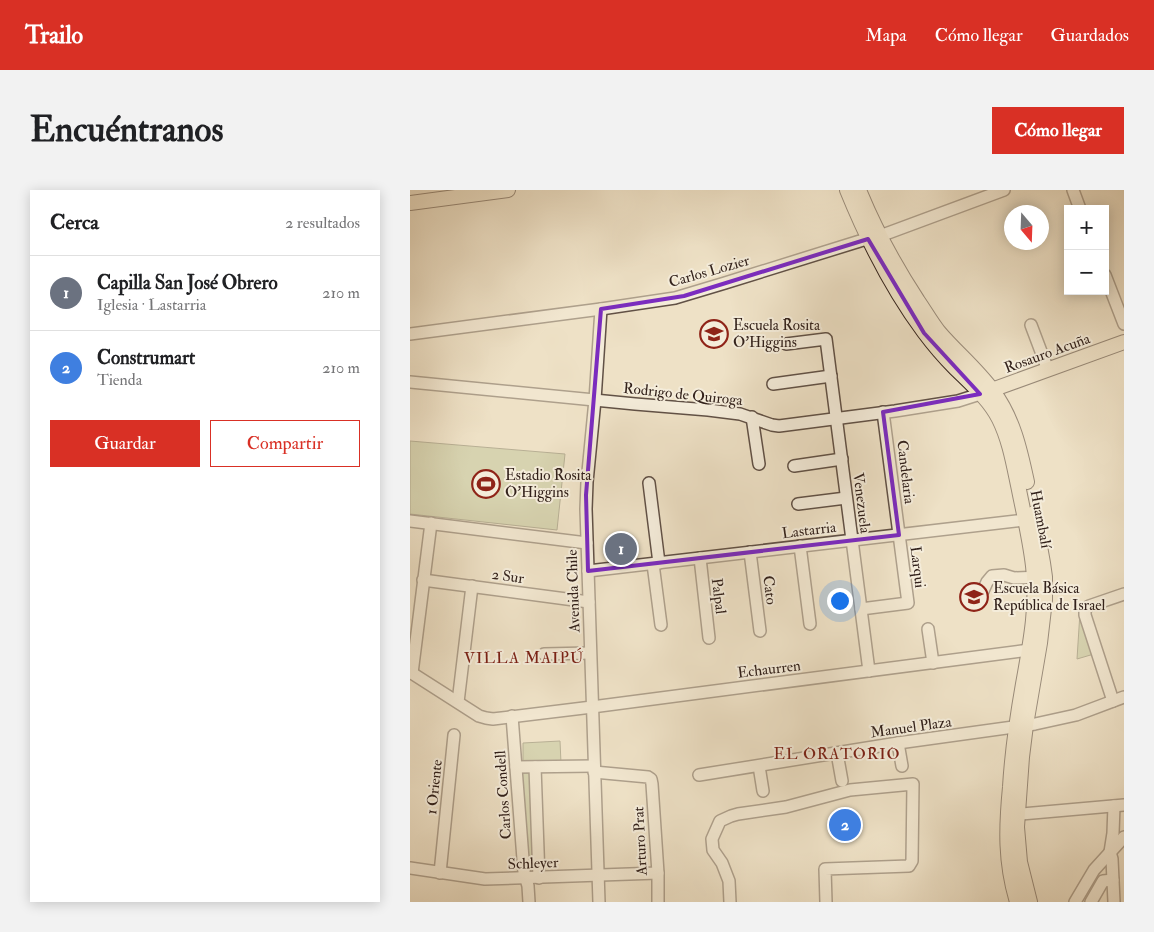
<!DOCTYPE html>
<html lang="es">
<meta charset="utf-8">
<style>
:root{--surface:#fff;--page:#f2f2f2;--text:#202124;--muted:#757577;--line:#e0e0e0;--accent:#d93025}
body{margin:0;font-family:"IM FELL Double Pica",serif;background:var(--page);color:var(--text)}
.controls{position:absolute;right:15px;top:15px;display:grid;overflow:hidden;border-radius:0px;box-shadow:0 2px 12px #0003}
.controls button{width:45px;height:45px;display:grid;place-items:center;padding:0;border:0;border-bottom:1px solid var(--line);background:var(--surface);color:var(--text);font:25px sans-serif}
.compass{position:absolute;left:594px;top:15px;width:45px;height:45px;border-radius:50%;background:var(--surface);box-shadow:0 2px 12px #0003;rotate:161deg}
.you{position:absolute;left:429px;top:410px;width:18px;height:18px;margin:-12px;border:4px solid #fff;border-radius:50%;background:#1a73e8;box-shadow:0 0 0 8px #1a73e833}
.badge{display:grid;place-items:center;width:32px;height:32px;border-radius:50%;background:var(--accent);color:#fff;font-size:16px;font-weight:700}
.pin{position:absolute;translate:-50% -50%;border:2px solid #fff;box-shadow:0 1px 5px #0006}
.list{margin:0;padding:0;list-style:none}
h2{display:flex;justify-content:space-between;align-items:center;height:65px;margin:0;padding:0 20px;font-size:21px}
h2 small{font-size:16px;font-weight:400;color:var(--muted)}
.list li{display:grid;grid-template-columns:32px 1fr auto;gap:15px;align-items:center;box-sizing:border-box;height:75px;padding:0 20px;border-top:1px solid var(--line)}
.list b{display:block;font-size:19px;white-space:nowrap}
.list p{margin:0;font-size:16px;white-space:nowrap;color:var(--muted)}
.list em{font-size:16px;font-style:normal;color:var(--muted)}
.actions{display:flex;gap:10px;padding:15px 20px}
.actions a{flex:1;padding:11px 0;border:1px solid var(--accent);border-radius:0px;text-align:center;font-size:18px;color:var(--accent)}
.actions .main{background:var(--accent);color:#fff}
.map{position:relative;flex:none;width:714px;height:712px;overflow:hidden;border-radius:0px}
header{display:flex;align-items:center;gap:30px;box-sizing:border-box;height:70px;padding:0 25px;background:var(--accent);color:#fff}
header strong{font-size:24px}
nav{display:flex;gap:28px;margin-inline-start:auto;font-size:18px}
.intro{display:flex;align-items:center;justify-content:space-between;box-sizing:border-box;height:120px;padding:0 30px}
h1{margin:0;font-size:35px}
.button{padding:12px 22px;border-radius:0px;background:var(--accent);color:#fff;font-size:18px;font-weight:700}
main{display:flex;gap:30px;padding:0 30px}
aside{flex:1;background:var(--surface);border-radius:0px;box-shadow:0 2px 12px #0003}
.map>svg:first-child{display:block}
.green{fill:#bac294;stroke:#767258}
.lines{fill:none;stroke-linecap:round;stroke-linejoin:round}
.minor-casing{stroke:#615146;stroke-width:14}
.major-casing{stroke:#32211b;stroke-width:16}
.minor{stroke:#f4ecda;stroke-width:11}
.major{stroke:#eee1c6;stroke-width:14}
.marked{fill:none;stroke:#7b2cbf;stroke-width:4;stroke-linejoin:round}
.labels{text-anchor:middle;stroke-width:4;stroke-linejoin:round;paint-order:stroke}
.street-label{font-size:15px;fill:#32211b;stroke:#f4ecda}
.poi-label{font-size:15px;fill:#32211b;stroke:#f4ecda;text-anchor:start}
.neighbourhood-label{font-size:16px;letter-spacing:1px;fill:#7a1f14;stroke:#f4ecda}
</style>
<header>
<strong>Trailo</strong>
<nav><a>Mapa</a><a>Cómo llegar</a><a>Guardados</a></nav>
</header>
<div class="intro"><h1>Encuéntranos</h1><a class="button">Cómo llegar</a></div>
<main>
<aside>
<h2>Cerca<small>2 resultados</small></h2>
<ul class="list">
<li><span class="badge" style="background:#6b7280">1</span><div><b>Capilla San José Obrero</b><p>Iglesia · Lastarria</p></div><em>210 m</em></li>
<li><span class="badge" style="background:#3f7fe0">2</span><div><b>Construmart</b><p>Tienda</p></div><em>210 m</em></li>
</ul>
<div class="actions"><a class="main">Guardar</a><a>Compartir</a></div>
</aside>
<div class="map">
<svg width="714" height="712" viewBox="0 0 714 712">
<rect width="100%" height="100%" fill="#eee1c6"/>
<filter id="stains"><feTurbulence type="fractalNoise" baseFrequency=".004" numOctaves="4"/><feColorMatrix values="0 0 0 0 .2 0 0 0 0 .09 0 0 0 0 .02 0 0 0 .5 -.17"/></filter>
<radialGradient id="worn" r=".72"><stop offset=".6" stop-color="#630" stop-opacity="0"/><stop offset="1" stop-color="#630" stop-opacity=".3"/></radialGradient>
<g class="green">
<polygon points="0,251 155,264 147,340 0,324"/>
<polygon points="670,422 684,464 667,469"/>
<polygon points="150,551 151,573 113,575 113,553"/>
<polygon points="122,581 127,685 119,685 110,582"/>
</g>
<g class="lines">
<defs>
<g id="minor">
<polyline points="663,0 670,19"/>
<polyline points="695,85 714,134"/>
<polyline points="621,135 638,180"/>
<polyline points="0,144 191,119 265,108 315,93 450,51 470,46 594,0"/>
<polyline points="376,154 416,149 459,481"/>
<polyline points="0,192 225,214 298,220 330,224 362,235 369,236 485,221 548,211 570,204"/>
<polyline points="363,194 421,186"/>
<polyline points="342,227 349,274"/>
<polyline points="384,276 432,269"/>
<polyline points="239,293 249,373"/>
<polyline points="388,314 436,308"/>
<polyline points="0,331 177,353"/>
<polyline points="390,356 400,434"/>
<polyline points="340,362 350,441"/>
<polyline points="290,368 299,448"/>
<polyline points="243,374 251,435"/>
<polyline points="178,381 623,329"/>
<polyline points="13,390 179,412"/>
<polyline points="573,401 577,392 582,386 594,385 604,388 631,387"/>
<polyline points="451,419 498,413 473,222"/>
<polyline points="518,439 523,473"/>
<polyline points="134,464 180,463"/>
<polyline points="0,482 69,526 76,528 83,529 182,517 619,460"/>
<polyline points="2,483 21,333"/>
<polyline points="703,511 675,425 675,419 679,416 714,404"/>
<polyline points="48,512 62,396"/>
<polyline points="102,526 114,682 118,696 119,712"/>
<polyline points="488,553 492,576"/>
<polyline points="427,563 432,591"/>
<polyline points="349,576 353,601"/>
<polyline points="106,577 184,576"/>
<polyline points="125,577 129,688"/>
<polyline points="184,582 238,587 241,589 242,594 248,683 248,712"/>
<polyline points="289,585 488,553 625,534 666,525 714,507"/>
<polyline points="601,625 714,615"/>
<polyline points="0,678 75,689 248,683"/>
<polyline points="30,683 44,545"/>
<polyline points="189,712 176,319 177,292 185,210 191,119"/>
<polyline points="320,712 319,691 312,673 303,660 302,649 310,631 321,626 328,624 376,617 440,600 503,594 502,671 499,676 415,679 416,712"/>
<polyline points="665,712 684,680 714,647"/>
<polyline points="681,712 693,691 703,690"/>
<polyline points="704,712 702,669 700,662 703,643 704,616"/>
</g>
<g id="major">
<path d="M437 0C457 49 482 99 514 142 523 154 533 166 544 177 560 193 579 209 589 229 600 251 604 277 609 300 614 325 620 350 623 376 628 415 620 455 613 494 607 528 602 563 600 597 596 638 595 672 607 712"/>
<path d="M449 0C465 39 485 76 508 111 515 121 521 132 529 142 546 162 567 179 583 201 603 228 610 259 617 292"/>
<polyline points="0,13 98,0"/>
<polyline points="576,202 714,152"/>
<polyline points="620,712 610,672 607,637 612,567 616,535 630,453 635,410 635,387 633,373 624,323"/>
</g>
</defs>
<use href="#minor" class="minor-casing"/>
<use href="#major" class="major-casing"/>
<use href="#minor" class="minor"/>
<use href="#major" class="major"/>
</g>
<path d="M0 0H714V712H0ZM458 49 514 143 570 204 473 222 489 345 178 381 176 305 191 119 274 106Z" fill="#eee1c6" fill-opacity=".55" fill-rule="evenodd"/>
<path class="marked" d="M458 49 514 143 570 204 473 222 489 345 178 381 176 305 191 119 274 106Z"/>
<defs>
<symbol id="school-ring" viewBox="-11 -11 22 22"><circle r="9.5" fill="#f4ecda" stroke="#8f2418" stroke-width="1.5"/><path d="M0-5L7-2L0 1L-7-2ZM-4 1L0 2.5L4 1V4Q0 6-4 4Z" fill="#8f2418"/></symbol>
<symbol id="stadium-ring" viewBox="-11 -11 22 22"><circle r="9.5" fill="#f4ecda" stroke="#8f2418" stroke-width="1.5"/><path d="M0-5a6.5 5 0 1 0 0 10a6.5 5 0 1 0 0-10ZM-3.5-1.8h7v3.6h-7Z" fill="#8f2418"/></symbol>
</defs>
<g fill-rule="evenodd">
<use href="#school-ring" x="288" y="128" width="32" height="32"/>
<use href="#stadium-ring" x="60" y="278" width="32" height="32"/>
<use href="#school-ring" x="548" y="391" width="32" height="32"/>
</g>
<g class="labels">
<g class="street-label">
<text transform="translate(299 81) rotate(-16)" y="5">Carlos Lozier</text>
<text transform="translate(637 163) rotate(-20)" y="5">Rosauro Acuña</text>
<text transform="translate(273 204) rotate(6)" y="5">Rodrigo de Quiroga</text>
<text transform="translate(496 282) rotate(83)" y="5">Candelaria</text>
<text transform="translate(452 313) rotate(83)" y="5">Venezuela</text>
<text transform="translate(631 329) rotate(79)" y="5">Huambalí</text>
<text transform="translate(399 340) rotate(-7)" y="5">Lastarria</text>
<text transform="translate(508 377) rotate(83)" y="5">Larqui</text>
<text transform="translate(98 386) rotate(8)" y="5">2 Sur</text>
<text transform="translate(360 400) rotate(83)" y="5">Cato</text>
<text transform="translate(163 401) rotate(-92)" y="5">Avenida Chile</text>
<text transform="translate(309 406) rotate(83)" y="5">Palpal</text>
<text transform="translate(359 479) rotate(-7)" y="5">Echaurren</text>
<text transform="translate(501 537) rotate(-8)" y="5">Manuel Plaza</text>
<text transform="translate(24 597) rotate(-84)" y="5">1 Oriente</text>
<text transform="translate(93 605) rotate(-94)" y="5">Carlos Condell</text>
<text transform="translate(230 651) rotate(-93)" y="5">Arturo Prat</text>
<text transform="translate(123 673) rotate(-2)" y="5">Schleyer</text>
</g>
<g class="poi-label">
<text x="323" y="140">Escuela Rosita<tspan x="323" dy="17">O'Higgins</tspan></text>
<text x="95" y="290">Estadio Rosita<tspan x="95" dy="17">O'Higgins</tspan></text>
<text x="583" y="403">Escuela Básica<tspan x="583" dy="17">República de Israel</tspan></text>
</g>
<g class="neighbourhood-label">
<text x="114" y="473">VILLA MAIPÚ</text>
<text x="427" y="569">EL ORATORIO</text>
</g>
</g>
<rect width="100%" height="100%" filter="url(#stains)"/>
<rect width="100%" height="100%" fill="url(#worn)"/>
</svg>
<div class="controls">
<button>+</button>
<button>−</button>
</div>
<svg class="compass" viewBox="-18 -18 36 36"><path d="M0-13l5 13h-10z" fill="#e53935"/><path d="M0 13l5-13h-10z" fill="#757577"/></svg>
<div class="you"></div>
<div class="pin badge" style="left:211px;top:359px;background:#6b7280">1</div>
<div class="pin badge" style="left:435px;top:635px;background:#3f7fe0">2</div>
</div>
</main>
